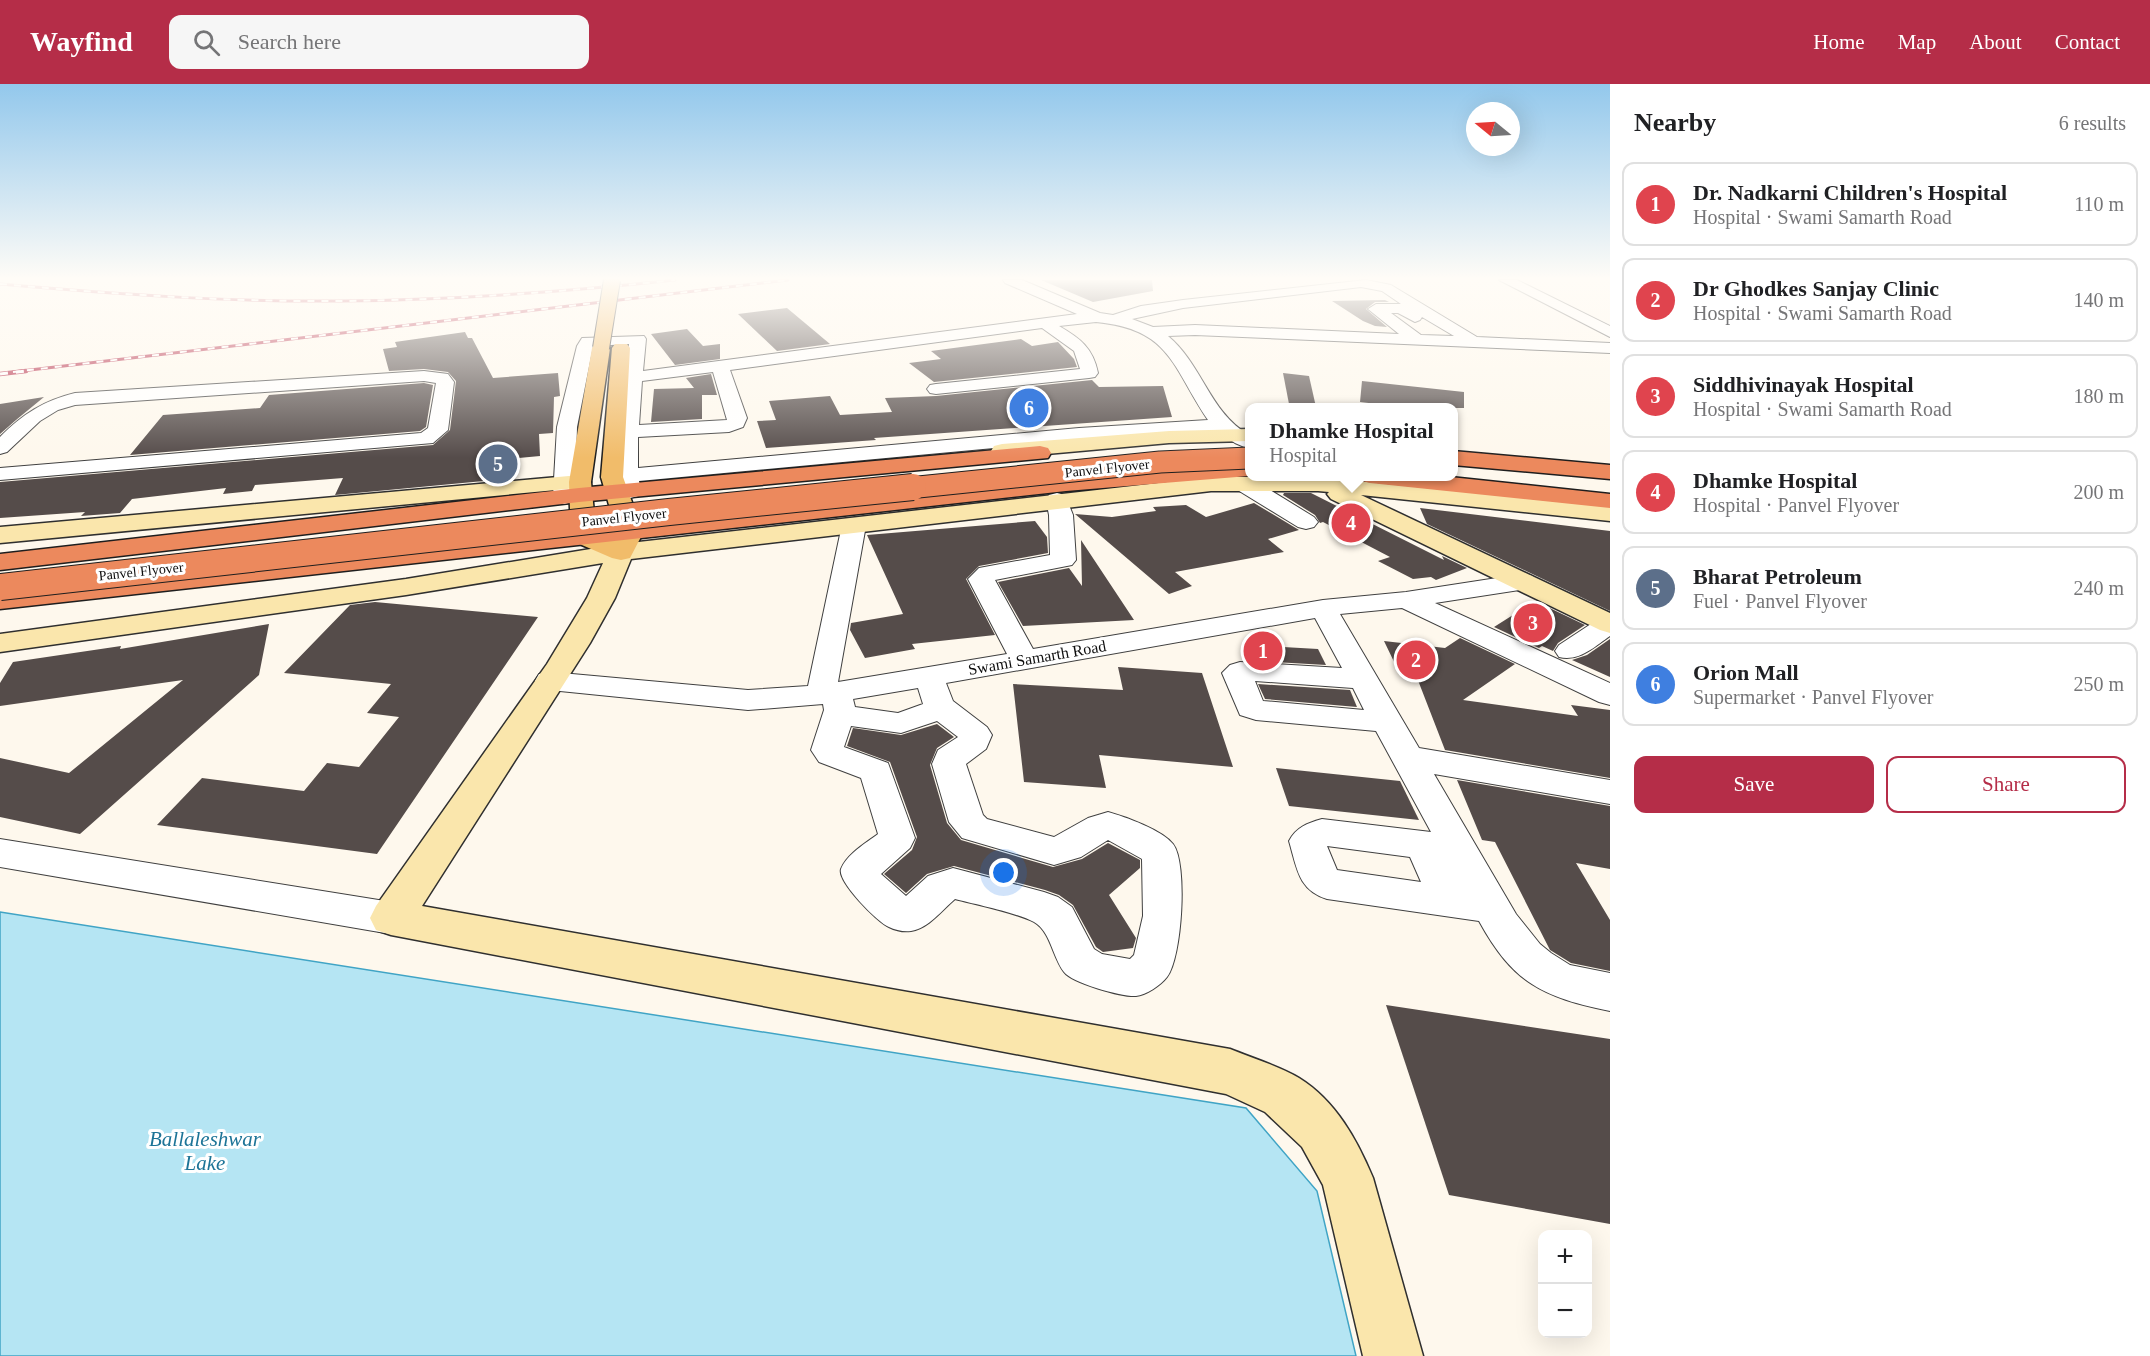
<!DOCTYPE html>
<meta charset="utf-8">
<style>
:root{--surface:#fff;--page:#f6f6f6;--text:#202124;--muted:#757577;--line:#e0e0e0;--accent:#b52d48}
body{margin:0;font-family:Georgia,serif;background:var(--page);color:var(--text)}
.controls{position:absolute;right:18px;bottom:18px;display:grid;overflow:hidden;border-radius:12px;box-shadow:0 6px 24px #0002}
.controls button{width:54px;height:54px;display:grid;place-items:center;padding:0;border:0;border-bottom:2px solid var(--line);background:var(--surface);color:var(--text);font:30px sans-serif}
.compass{position:absolute;left:1466px;top:18px;width:54px;height:54px;border-radius:50%;background:var(--surface);box-shadow:0 6px 24px #0002;rotate:288deg}
.you{position:absolute;left:1004px;top:789px;width:21px;height:21px;margin:-15px;border:4px solid #fff;border-radius:50%;background:#1a73e8;box-shadow:0 0 0 9px #1a73e833}
.badge{display:grid;place-items:center;width:39px;height:39px;border-radius:50%;background:var(--accent);color:#fff;font-size:20px;font-weight:700}
.pin{position:absolute;translate:-50% -50%;border:3px solid #fff;box-shadow:0 2px 6px #0006}
.popup{position:absolute;left:1245px;top:319px;width:213px;height:78px;box-sizing:border-box;display:grid;place-content:center;border-radius:12px;background:var(--surface);filter:drop-shadow(0 2px 4px #0005);font-size:20px;white-space:nowrap;color:var(--muted)}
.popup b{font-size:22px;color:var(--text)}
.popup::after{content:'';position:absolute;left:50%;top:100%;margin-left:-12px;border:12px solid transparent;border-top-color:var(--surface)}
.list{margin:0;padding:0;list-style:none}
h2{display:flex;justify-content:space-between;align-items:center;height:78px;margin:0;padding:0 24px;font-size:26px}
h2 small{font-size:20px;font-weight:400;color:var(--muted)}
.list li{display:grid;grid-template-columns:39px 1fr auto;gap:18px;align-items:center;box-sizing:border-box;height:84px;margin:0 12px 12px;padding:0 12px;border:2px solid var(--line);border-radius:12px}
.list b{display:block;font-size:22px;white-space:nowrap}
.list p{margin:0;font-size:20px;white-space:nowrap;color:var(--muted)}
.list em{font-size:20px;font-style:normal;color:var(--muted)}
.actions{display:flex;gap:12px;padding:18px 24px}
.actions a{flex:1;padding:14px 0;border:2px solid var(--accent);border-radius:12px;text-align:center;font-size:21px;color:var(--accent)}
.actions .main{background:var(--accent);color:#fff}
.icon{flex:none;width:33px;height:33px;fill:none;stroke:currentColor;stroke-width:2;stroke-linecap:round;stroke-linejoin:round}
.map{position:relative;flex:none;width:1610px;height:1272px;overflow:hidden}
header{display:flex;align-items:center;gap:36px;box-sizing:border-box;height:84px;padding:0 30px;background:var(--accent);color:#fff}
header strong{font-size:28px}
nav{display:flex;gap:33px;margin-inline-start:auto;font-size:21px}
.search{width:420px;height:54px;background:var(--page);display:flex;align-items:center;gap:15px;box-sizing:border-box;padding:0 21px;border-radius:12px;color:var(--muted);font-size:22px}
main{display:flex}
aside{flex:1;background:var(--surface)}
.map>svg:first-child{display:block}
.water{fill:#b5e5f3;stroke:#40a4c5;stroke-width:1.5}
.building{fill:#554c4a}
.lines{fill:none;stroke-linecap:round;stroke-linejoin:round}
.street-casing{stroke:#404040;stroke-width:2}
.secondary-casing{stroke:#2f2f2f;stroke-width:3}
.primary-casing{stroke:#1e1e1e;stroke-width:3}
.highway-casing{stroke:#1e1e1e;stroke-width:3}
.street{fill:#fff;fill-rule:evenodd}
.secondary{fill:#fae6ac;fill-rule:evenodd}
.primary{fill:#f1bc6a;fill-rule:evenodd}
.highway{fill:#ec895d;fill-rule:evenodd}
.rail-far1-casing{stroke:#b52d48;stroke-width:3}
.rail-casing{stroke:#b52d48;stroke-width:4.5}
.rail-far1{stroke:#fff;stroke-width:2;stroke-dasharray:7;stroke-linecap:butt}
.rail{stroke:#fff;stroke-width:3;stroke-dasharray:8;stroke-linecap:butt}
.primary-bridge-casing{stroke:#1e1e1e;stroke-width:18;stroke-linecap:butt}
.highway-bridge-far1-casing{stroke:#1e1e1e;stroke-width:23;stroke-linecap:butt}
.highway-bridge-casing{stroke:#1e1e1e;stroke-width:28;stroke-linecap:butt}
.primary-bridge{stroke:#f1bc6a;stroke-width:16}
.highway-bridge-far1{stroke:#ec895d;stroke-width:21}
.highway-bridge{stroke:#ec895d;stroke-width:26}
.labels{text-anchor:middle;stroke-width:6;stroke-linejoin:round;paint-order:stroke}
.far-street-label{font-size:14px;fill:#0d0d0d;stroke:#fff}
.street-label{font-size:16px;fill:#0d0d0d;stroke:#fff}
.near-water-label{font-size:21px;font-style:italic;fill:#1d7497;stroke:#fff}
</style>
<header>
<strong>Wayfind</strong>
<div class="search"><svg class="icon" aria-label="search" viewBox="0 0 24 24"><circle cx="10" cy="10" r="6"/><path d="M15 15l6 6"/></svg>Search here</div>
<nav><a>Home</a><a>Map</a><a>About</a><a>Contact</a></nav>
</header>
<main>
<div class="map">
<svg width="1610" height="1272" viewBox="0 0 1610 1272">
<rect width="100%" height="100%" fill="#fef8ed"/>
<polygon class="water" points="0,828 1246,1024 1317,1107 1356,1272 0,1272"/>
<g class="building">
<polygon points="1041,196 1152,196 1153,207 1093,218"/>
<polygon points="1385,216 1389,218 1375,218 1366,225 1387,243 1375,242 1363,237 1332,217"/>
<polygon points="787,224 830,260 777,267 738,230"/>
<polygon points="687,245 703,262 720,260 720,275 675,281 651,250"/>
<polygon points="465,248 468,254 472,254 493,294 558,289 560,312 554,313 553,349 539,350 540,372 508,375 505,395 335,411 343,394 255,401 252,407 223,410 226,404 132,415 120,429 81,432 85,428 0,434 0,398 433,361 450,346 456,297 448,288 424,285 389,287 383,265 397,263 395,258"/>
<polygon points="1021,255 1032,262 1058,258 1074,275 1077,283 934,298 909,279 941,275 931,267"/>
<polygon points="1283,289 1309,292 1316,323 1289,320"/>
<polygon points="711,290 717,311 702,311 702,335 651,338 654,305 694,304 686,294"/>
<polygon points="1092,296 1099,303 1163,302 1172,333 874,354 876,356 766,364 757,337 776,336 769,317 830,312 840,331 892,328 885,314 936,312"/>
<polygon points="1362,297 1464,308 1464,324 1412,324 1360,318"/>
<polygon points="424,299 433,301 426,343 420,347 130,371 163,331 260,324 269,311"/>
<polygon points="44,313 16,336 0,350 0,320"/>
<polygon points="1284,409 1311,409 1444,476 1442,472 1467,484 1436,496 1431,493 1413,495 1378,477 1390,473 1323,438 1320,439 1315,431 1283,411"/>
<polygon points="1254,419 1299,446 1268,455 1284,468 1175,488 1192,502 1169,510 1075,430 1112,433 1156,427 1153,423 1186,421 1206,433"/>
<polygon points="1420,424 1610,447 1610,527 1427,440"/>
<polygon points="1035,437 1047,453 1048,469 979,482 966,495 995,551 912,560 915,565 865,574 850,546 851,539 903,530 867,451"/>
<polygon points="1081,456 1134,536 1023,542 998,498 1069,484 1082,502"/>
<polygon points="1535,517 1585,541 1558,559 1553,567 1542,562 1539,564 1494,543"/>
<polygon points="375,518 538,533 377,770 157,741 202,694 304,707 327,679 359,683 399,633 367,629 391,600 284,589 350,521"/>
<polygon points="269,540 259,591 80,750 0,733 0,674 69,689 183,596 0,622 0,599 13,578 121,562 120,565"/>
<polygon points="1460,554 1515,580 1463,616 1578,632 1571,621 1610,626 1610,694 1445,666 1414,586 1397,584 1384,557 1445,564"/>
<polygon points="1610,555 1610,593 1572,576 1587,571"/>
<polygon points="1250,561 1318,565 1326,581 1257,577"/>
<polygon points="1118,583 1202,589 1233,683 1099,671 1106,704 1024,698 1013,600 1123,606"/>
<polygon points="1258,600 1350,606 1357,623 1265,615"/>
<polygon points="937,640 954,653 937,664 930,681 947,739 961,756 1053,783 1082,775 1108,759 1140,776 1140,784 1109,811 1136,854 1133,864 1103,868 1096,863 1073,821 1059,811 1045,806 954,782 927,790 906,809 884,790 912,766 917,753 890,678 847,662 853,644 901,651"/>
<polygon points="1276,684 1400,697 1419,736 1289,722"/>
<polygon points="1457,696 1610,722 1610,785 1576,779 1610,836 1610,887 1571,879 1550,866 1495,758 1482,756"/>
<polygon points="1386,921 1610,955 1610,1140 1449,1111"/>
</g>
<g class="lines">
<defs>
<g id="street">
<path d="M1003 196H1022L1100 229 1113 231 1141 222 1183 216 1366 196 1391 201 1477 253 1610 259V269L1195 251 1168 252C1202 280 1210 329 1249 351V365L1235 359 1217 347 1079 356 639 397 641 407 638 412 630 414 622 412 617 399 604 398 601 393 604 388 616 386 618 348 629 260 593 262 577 343 575 413 572 418 564 420 556 418 553 413 557 343 577 262 582 254 644 252 646 255 643 287 1077 230 1005 199ZM1361 203 1382 207 1401 220H1376L1368 225 1399 250 1195 241 1153 243 1132 235 1183 224ZM1391 229H1398L1415 238 1420 236 1422 233 1454 252 1421 251ZM1096 238C1171 245 1172 283 1208 336L1079 344 638 384V353L729 348 743 343 747 334 730 286 1042 244 1074 267 1080 285 936 300 930 301 927 305 930 309 936 310 1089 294 1095 293 1098 289C1093 264 1080 254 1059 242ZM713 288 727 336 639 341 642 297Z"/>
<polygon points="1499,196 1517,196 1610,242 1610,253"/>
<path d="M424 287 448 290 454 298 448 346 433 359 0 396V384L421 349 428 344 436 299 424 297 75 321 58 326 40 337 7 368 0 370V353C23 330 43 317 75 309Z"/>
<polygon points="1244,393 1252,395 1314,433 1318,438 1314,443 1306,445 1298,443 1236,405 1233,400 1236,395"/>
<path d="M1057 409 1065 411 1073 431 1076 476 1072 481 995 496 1033 565 1323 516 1406 508 1523 490 1532 492 1536 498 1532 504 1435 519 1610 599V621L1599 618 1402 524 1340 530 1419 664 1610 696V720L1434 690 1516 830 1540 860 1551 869 1570 881 1610 889V927C1542 913 1513 899 1479 837L1327 815C1298 806 1297 784 1289 757 1296 743 1308 739 1322 735L1431 748 1376 647 1256 636 1240 631 1222 589 1230 581 1240 578 1342 584 1315 534 946 599 953 617 987 643 992 651 986 665 966 680 983 731 987 735 1054 753 1088 734 1108 728C1126 733 1162 746 1173 760 1188 779 1182 874 1167 893 1161 901 1146 911 1136 912 1122 913 1072 899 1064 888 1052 872 1051 848 1034 838 1018 829 974 820 955 815 942 826 929 844 911 847 904 848 895 846 889 843 877 838 837 797 841 785 847 770 866 759 878 750L861 694 819 678 811 666 824 626 823 620 748 626 550 606 539 604 535 597 539 590 550 588 748 606 808 602 842 441 846 436 854 434 862 436 866 441 838 598 1007 570 968 495 979 484 1050 471 1049 431 1046 416 1049 411ZM1255 597 1353 604 1364 626 1263 617ZM918 604 923 620 898 629 855 623 853 615ZM937 637 958 653 938 666 932 680 949 738 962 754 1054 781 1081 773 1108 756 1142 775 1143 832 1134 871 1130 875 1102 870 1094 865 1072 823 1058 813 1044 808 953 784 928 792 906 812 881 790 910 764 915 754 888 679 844 663 851 642 901 649ZM1327 762 1410 773 1421 798 1337 786Z"/>
<path d="M1610 532V552C1594 563 1579 578 1559 573L1555 567 1559 561 1600 534Z"/>
<polygon points="0,755 391,818 405,823 411,834 405,845 391,850 0,783"/>
</g>
<g id="secondary">
<polygon points="1249,345 1249,357 1169,359 1002,374 994,372 991,367 994,362 1002,360 1169,347"/>
<polygon points="580,391 588,393 591,398 588,403 0,459 0,443"/>
<path d="M1211 393H1318L1610 423V437L1361 411 1610 529V549L1600 546 1331 415 1327 410 1329 408 1318 407H1211L631 475 615 514 590 559 422 822 1230 965C1252 974 1279 982 1299 994 1336 1017 1357 1056 1373 1094L1423 1272H1363L1323 1101 1302 1063 1265 1028 1226 1010 391 851 376 846 370 834 376 822 547 580 587 514 603 479 406 511 0 568V550L406 495 621 460Z"/>
</g>
<polygon id="primary" points="601,259 607,260 610,264 591,398 596,449 614,456 617,449 601,393 612,264 615,260 627,260 630,264 623,393 643,449 630,474 621,476 612,474 575,458 571,453 569,398 592,264 595,260"/>
<g id="highway">
<polygon points="1040,362 1048,364 1051,369 1048,374 579,418 0,486 0,470 579,404"/>
<polygon points="1453,367 1610,381 1610,395 1453,381"/>
<polygon points="1249,378 1249,392 1066,407 0,525 0,509 1066,393"/>
<polygon points="1359,392 1441,392 1610,410 1610,424 1370,399 1362,397"/>
</g>
</defs>
<use href="#street" class="street-casing"/>
<use href="#secondary" class="secondary-casing"/>
<use href="#primary" class="primary-casing"/>
<use href="#highway" class="highway-casing"/>
<use href="#street" class="street"/>
<use href="#secondary" class="secondary"/>
<use href="#primary" class="primary"/>
<use href="#highway" class="highway"/>
<defs>
<g id="rail-far1">
<path d="M0 200C113 210 226 218 340 217 452 216 563 208 675 196"/>
<polyline points="13,288 788,196"/>
</g>
<polyline id="rail" points="0,290 26,287"/>
</defs>
<use href="#rail-far1" class="rail-far1-casing"/>
<use href="#rail" class="rail-casing"/>
<use href="#rail-far1" class="rail-far1"/>
<use href="#rail" class="rail"/>
<defs>
<polyline id="primary-bridge" points="601,264 612,196"/>
<polyline id="highway-bridge-far1" points="899,405 1160,378 1249,374"/>
<polyline id="highway-bridge" points="0,503 669,428 913,403"/>
</defs>
<use href="#primary-bridge" class="primary-bridge-casing"/>
<use href="#highway-bridge-far1" class="highway-bridge-far1-casing"/>
<use href="#highway-bridge" class="highway-bridge-casing"/>
<use href="#primary-bridge" class="primary-bridge"/>
<use href="#highway-bridge-far1" class="highway-bridge-far1"/>
<use href="#highway-bridge" class="highway-bridge"/>
</g>
<linearGradient id="sky" x2="0" y2="1"><stop stop-color="#93c8ec"/><stop offset="0.52" stop-color="#fffcf7"/><stop offset="1" stop-color="#fffcf7" stop-opacity="0"/></linearGradient>
<rect width="1610" height="374" fill="url(#sky)"/>
<g class="labels">
<g class="far-street-label">
<text transform="translate(1107 384) rotate(-6)" y="5">Panvel Flyover</text>
<text transform="translate(624 433) rotate(-6)" y="5">Panvel Flyover</text>
<text transform="translate(141 487) rotate(-6)" y="5">Panvel Flyover</text>
</g>
<g class="street-label">
<text transform="translate(1037 573) rotate(-10)" y="6">Swami Samarth Road</text>
</g>
<g class="near-water-label">
<text x="205" y="1062">Ballaleshwar<tspan x="205" dy="24">Lake</tspan></text>
</g>
</g>
</svg>
<div class="controls">
<button>+</button>
<button>−</button>
</div>
<svg class="compass" viewBox="-18 -18 36 36"><path d="M0-13l5 13h-10z" fill="#e53935"/><path d="M0 13l5-13h-10z" fill="#757577"/></svg>
<div class="you"></div>
<div class="pin badge" style="left:1263px;top:567px;background:#e0444e">1</div>
<div class="pin badge" style="left:1416px;top:576px;background:#e0444e">2</div>
<div class="pin badge" style="left:1533px;top:539px;background:#e0444e">3</div>
<div class="pin badge" style="left:1351px;top:439px;background:#e0444e">4</div>
<div class="popup"><b>Dhamke Hospital</b>Hospital</div>
<div class="pin badge" style="left:498px;top:380px;background:#5c6f8a">5</div>
<div class="pin badge" style="left:1029px;top:324px;background:#3f7fe0">6</div>
</div>
<aside>
<h2>Nearby<small>6 results</small></h2>
<ul class="list">
<li><span class="badge" style="background:#e0444e">1</span><div><b>Dr. Nadkarni Children's Hospital</b><p>Hospital · Swami Samarth Road</p></div><em>110 m</em></li>
<li><span class="badge" style="background:#e0444e">2</span><div><b>Dr Ghodkes Sanjay Clinic</b><p>Hospital · Swami Samarth Road</p></div><em>140 m</em></li>
<li><span class="badge" style="background:#e0444e">3</span><div><b>Siddhivinayak Hospital</b><p>Hospital · Swami Samarth Road</p></div><em>180 m</em></li>
<li><span class="badge" style="background:#e0444e">4</span><div><b>Dhamke Hospital</b><p>Hospital · Panvel Flyover</p></div><em>200 m</em></li>
<li><span class="badge" style="background:#5c6f8a">5</span><div><b>Bharat Petroleum</b><p>Fuel · Panvel Flyover</p></div><em>240 m</em></li>
<li><span class="badge" style="background:#3f7fe0">6</span><div><b>Orion Mall</b><p>Supermarket · Panvel Flyover</p></div><em>250 m</em></li>
</ul>
<div class="actions"><a class="main">Save</a><a>Share</a></div>
</aside>
</main>
